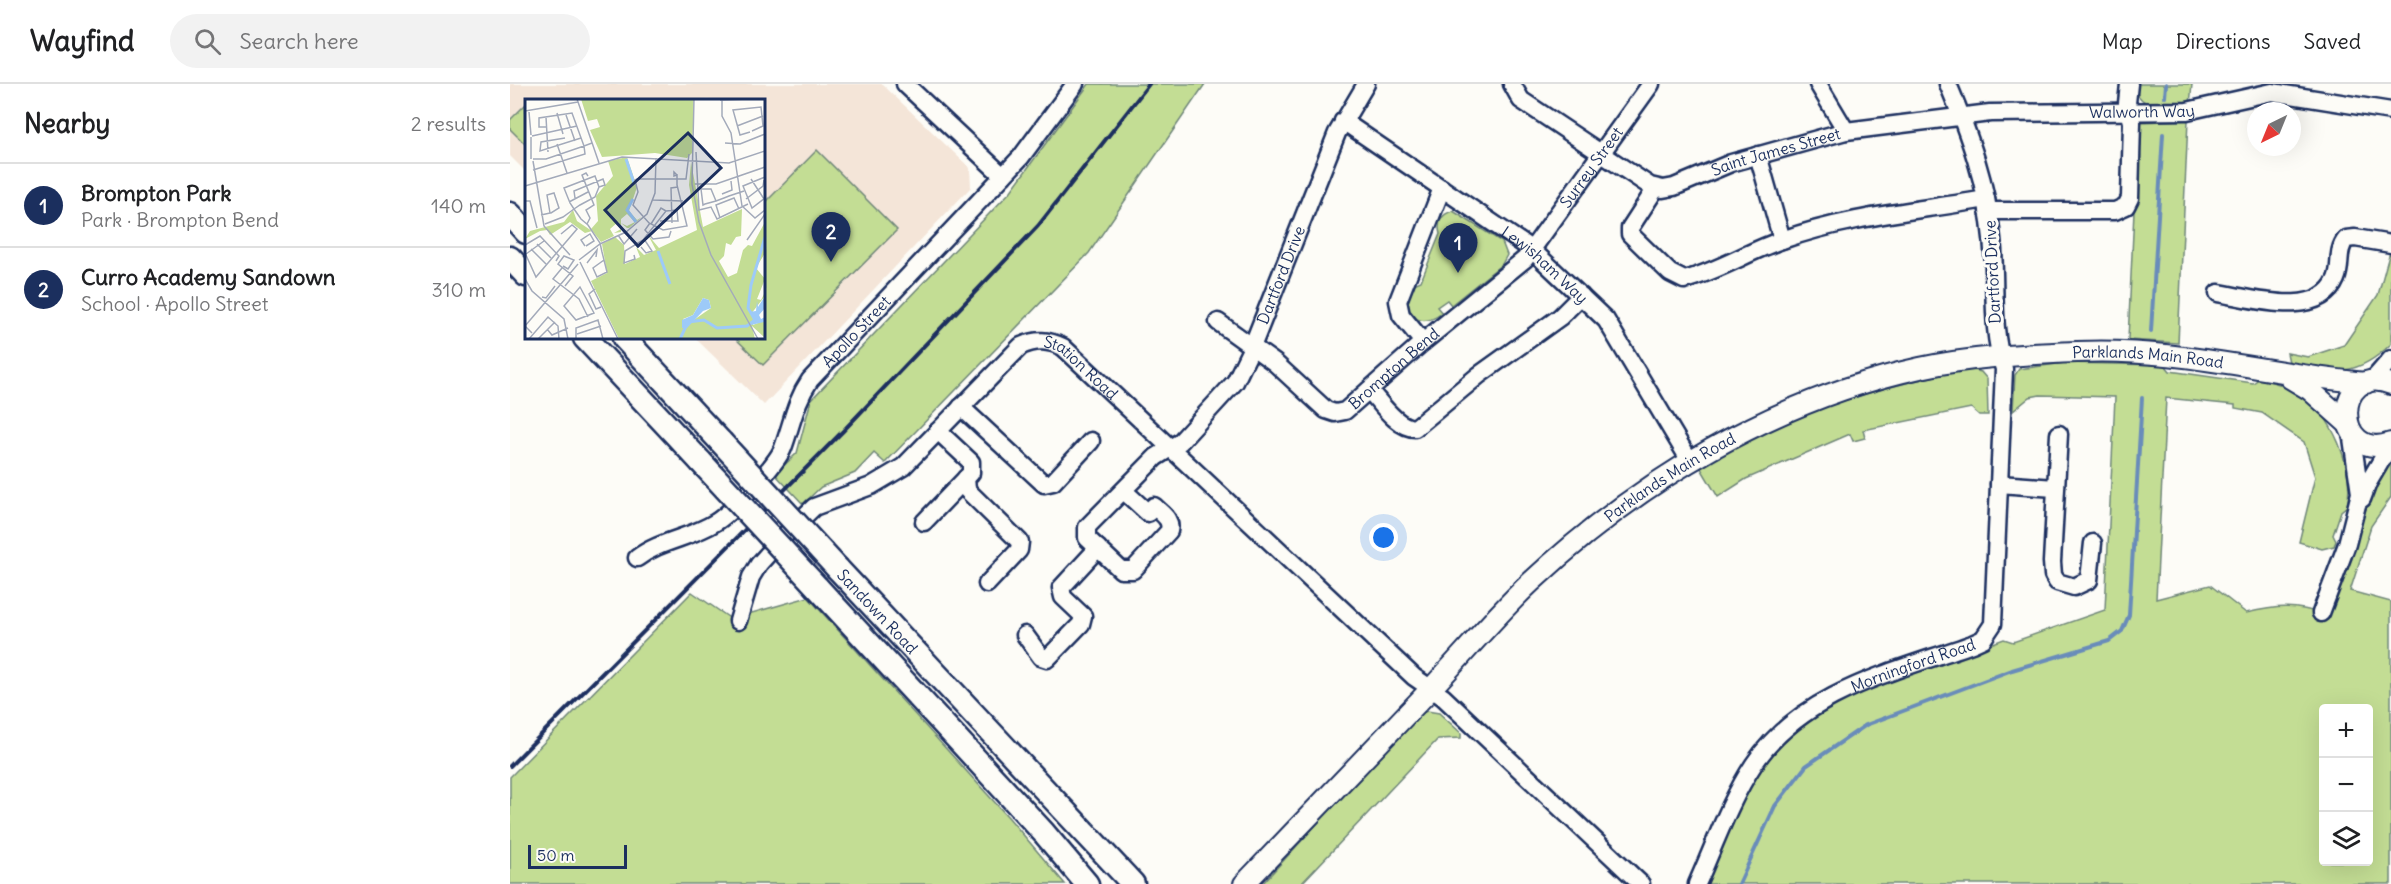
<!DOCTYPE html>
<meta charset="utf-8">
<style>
:root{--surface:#fff;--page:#f2f2f2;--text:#202124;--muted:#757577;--line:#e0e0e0;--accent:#1b2f5e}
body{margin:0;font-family:Delius,sans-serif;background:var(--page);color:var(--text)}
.controls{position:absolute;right:18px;bottom:18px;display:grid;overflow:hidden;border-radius:6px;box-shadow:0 6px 24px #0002}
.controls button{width:54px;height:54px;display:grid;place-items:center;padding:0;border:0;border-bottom:2px solid var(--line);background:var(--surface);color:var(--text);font:30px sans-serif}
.compass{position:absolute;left:1737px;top:18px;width:54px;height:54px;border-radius:50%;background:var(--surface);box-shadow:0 6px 24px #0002;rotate:223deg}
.scale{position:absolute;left:18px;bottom:15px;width:99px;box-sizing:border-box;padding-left:6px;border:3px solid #1b2f5e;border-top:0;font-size:16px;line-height:21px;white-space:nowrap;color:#1b2f5e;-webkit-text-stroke:4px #fdfcf7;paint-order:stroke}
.you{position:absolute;left:874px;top:454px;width:21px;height:21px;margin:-15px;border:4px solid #fff;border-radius:50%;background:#1a73e8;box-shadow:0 0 0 9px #1a73e833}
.badge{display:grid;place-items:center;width:39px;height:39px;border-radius:50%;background:var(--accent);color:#fff;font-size:20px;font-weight:700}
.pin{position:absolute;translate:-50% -50px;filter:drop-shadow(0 2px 3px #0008)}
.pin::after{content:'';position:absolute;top:32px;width:21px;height:18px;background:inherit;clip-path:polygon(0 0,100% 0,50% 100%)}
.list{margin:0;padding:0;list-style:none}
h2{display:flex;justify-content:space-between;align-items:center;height:78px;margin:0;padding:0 24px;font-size:26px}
h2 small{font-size:20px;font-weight:400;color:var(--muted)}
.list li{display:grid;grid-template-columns:39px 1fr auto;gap:18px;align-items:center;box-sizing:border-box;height:84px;padding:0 24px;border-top:2px solid var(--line)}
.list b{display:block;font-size:22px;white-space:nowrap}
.list p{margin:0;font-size:20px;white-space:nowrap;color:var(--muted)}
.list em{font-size:20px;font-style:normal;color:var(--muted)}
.icon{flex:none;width:33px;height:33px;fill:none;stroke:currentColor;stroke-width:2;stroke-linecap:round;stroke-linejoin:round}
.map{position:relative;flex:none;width:1881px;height:800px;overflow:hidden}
header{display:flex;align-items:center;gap:36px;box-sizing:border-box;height:84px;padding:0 30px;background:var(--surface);border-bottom:2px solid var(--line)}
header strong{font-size:28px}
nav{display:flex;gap:33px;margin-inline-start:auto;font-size:21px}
.search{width:420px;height:54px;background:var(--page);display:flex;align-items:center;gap:15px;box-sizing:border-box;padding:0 21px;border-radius:33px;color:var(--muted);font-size:22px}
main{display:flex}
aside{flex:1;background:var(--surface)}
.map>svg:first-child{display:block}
.built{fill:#f4e5d8}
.green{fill:#c3dd94;stroke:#6f8679;stroke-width:1.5;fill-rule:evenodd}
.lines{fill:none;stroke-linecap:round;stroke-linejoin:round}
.stream{stroke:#698cba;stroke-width:4}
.minor-casing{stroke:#1b2f5e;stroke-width:21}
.tertiary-casing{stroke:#1b2f5e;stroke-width:24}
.secondary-casing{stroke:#1b2f5e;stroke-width:27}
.minor{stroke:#fdfcf7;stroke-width:16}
.tertiary{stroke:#fdfcf7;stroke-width:20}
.secondary{stroke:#fdfcf7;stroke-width:22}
.rail{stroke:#1b2f5e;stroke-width:4}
.secondary-bridge-casing{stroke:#1b2f5e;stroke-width:27;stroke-linecap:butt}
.secondary-bridge{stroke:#fdfcf7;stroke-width:22}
.labels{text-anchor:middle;stroke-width:6;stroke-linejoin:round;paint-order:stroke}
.street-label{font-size:16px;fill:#1b2f5e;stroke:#fdfcf7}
.inset-river{fill:none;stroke:#9dcaf8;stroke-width:3}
.inset-road{fill:none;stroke:#a3aaba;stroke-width:1.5}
.view{fill:#1b2f5e;fill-opacity:0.15;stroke:#1b2f5e;stroke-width:3}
.inset-edge{fill:none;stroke:#1b2f5e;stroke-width:3}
</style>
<header>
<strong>Wayfind</strong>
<div class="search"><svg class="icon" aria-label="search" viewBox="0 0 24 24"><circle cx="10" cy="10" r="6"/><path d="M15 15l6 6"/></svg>Search here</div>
<nav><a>Map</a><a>Directions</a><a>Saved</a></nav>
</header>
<main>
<aside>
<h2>Nearby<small>2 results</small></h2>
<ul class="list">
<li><span class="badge">1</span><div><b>Brompton Park</b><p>Park · Brompton Bend</p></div><em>140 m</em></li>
<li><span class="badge">2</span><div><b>Curro Academy Sandown</b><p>School · Apollo Street</p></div><em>310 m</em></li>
</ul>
</aside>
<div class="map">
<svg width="1881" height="800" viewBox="0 0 1881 800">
<rect width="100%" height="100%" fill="#fdfcf7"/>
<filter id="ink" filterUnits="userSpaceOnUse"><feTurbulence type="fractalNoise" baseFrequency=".0167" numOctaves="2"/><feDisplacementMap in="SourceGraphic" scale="12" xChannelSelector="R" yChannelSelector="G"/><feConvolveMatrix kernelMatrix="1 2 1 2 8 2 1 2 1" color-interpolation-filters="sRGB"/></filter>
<g filter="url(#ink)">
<polygon class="built" points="0,0 372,0 460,84 461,103 254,321 185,254 254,254 254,16 16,16 16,88 0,72"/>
<g class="green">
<polygon points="579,0 695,0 579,169 375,379 364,369 345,389 311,403 293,420 265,390 287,369 301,316 501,107"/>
<path d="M1625 0H1682L1680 21C1660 21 1626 28 1625 0Z"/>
<polygon points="16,20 16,61 0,45 0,36"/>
<polygon points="1678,36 1668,259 1618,256 1628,42 1631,38"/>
<polygon points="307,66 387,146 253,281 225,254 254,254 254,120"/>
<path d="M943 127 992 158 997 171 992 180 941 221 937 216 927 223 932 229C918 240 901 240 897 220L904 200 911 197 930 150C927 139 931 130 943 127Z"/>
<path d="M1881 164V260C1845 295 1824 288 1779 278L1777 269 1798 273 1834 261 1868 211Z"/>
<path d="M1555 279 1655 281 1660 287 1743 299 1749 295C1762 298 1777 301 1789 308 1822 330 1845 383 1837 422L1831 427 1823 451 1826 457 1824 462 1812 465 1789 458 1805 393 1794 358 1752 329 1725 324V321L1656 314 1646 515 1700 501 1736 529C1770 521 1784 521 1817 531L1843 466 1863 402 1881 374V413L1861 442 1840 507 1881 518V800H1194L1240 700 1259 671 1295 636 1344 610 1494 555 1503 558 1595 526 1605 313 1530 311 1520 313 1503 327 1505 291 1509 285ZM1814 624H1858V778H1814Z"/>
<path d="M1459 285 1471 288 1477 295 1478 331H1469L1461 324 1353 346 1355 354 1343 357 1340 350 1236 395 1208 413 1189 381C1215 368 1240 354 1267 342 1328 315 1393 298 1459 285Z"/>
<polygon points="182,508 221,535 298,513 499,734 555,800 0,800 0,693"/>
<polygon points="917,627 929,629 951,649 951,654 928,655 791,800 752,800 907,631"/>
</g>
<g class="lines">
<g class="stream">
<polyline points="1655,13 1656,0"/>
<polyline points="1641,247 1653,50"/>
<polyline points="1229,800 1265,722 1296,682 1356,641 1502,586 1599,557 1612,547 1619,531 1632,314"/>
</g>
<defs>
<g id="minor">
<polyline points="395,0 493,92"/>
<path id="s1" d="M1002 0 1011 16 1140 102 1153 105 1164 103 1221 79 1336 47 1480 29 1677 27 1762 8 1881 27"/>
<polyline points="1308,0 1336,47"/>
<path id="s2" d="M833 37 1021 165 1096 236 1180 377"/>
<polyline points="1248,71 1272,156"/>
<path d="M1146 104 1120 144V150L1160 189 1174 196C1209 187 1239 167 1272 156 1339 132 1408 127 1476 115"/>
<polyline points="1478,127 1605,127 1616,122 1620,114 1622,38 1617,19 1619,0"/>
<path d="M1708 209C1741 214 1809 236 1826 195 1832 182 1826 167 1836 155L1845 154 1881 160"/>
<path id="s3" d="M708 238 765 279 816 326 825 329 835 327 913 258 1015 175 1141 0"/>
<polyline points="913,258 891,231 888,217 932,104"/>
<polyline points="1861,298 1881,275"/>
<path d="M859 306C871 319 887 344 905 344L969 291 1050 233 1071 212"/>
<polyline points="451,323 534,400 543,398 581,357"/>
<polyline points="1549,350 1542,478 1543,491 1547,498 1564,503 1579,496 1583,459"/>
<polyline points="456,394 457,406 510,458 509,466 477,500"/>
<polyline points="1489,400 1545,404"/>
<path id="s4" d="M614 407 638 429 644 422C652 430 662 435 659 447L623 486H611L577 454V443L646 373 670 358 725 298 742 263 827 49 856 0"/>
<polyline points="1852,415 1858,399 1881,360"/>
<polyline points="414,438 461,389 461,378 428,347"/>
<path id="s5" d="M127 474C151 456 181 454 206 438 221 429 267 380 273 364 282 340 285 318 300 296L511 73 565 0"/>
<polyline points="1811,529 1837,460 1850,409 1841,347"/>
<path id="s6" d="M228 537 241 493 249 480 275 451 304 423 361 402 393 383 511 262C527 255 538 256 553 263L904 593 933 613 1131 800"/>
<polyline points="515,551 531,573 537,575 571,540 573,532 553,513 551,504 588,464"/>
<path id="s7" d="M1187 800C1205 760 1220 716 1244 680 1293 607 1385 588 1462 560L1473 555 1483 540 1494 285C1480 241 1487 199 1482 154 1477 100 1459 50 1438 0"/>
</g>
<g id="tertiary">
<polyline points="1780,294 1800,306 1837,339"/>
<path d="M1881 300C1823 277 1822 380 1881 359"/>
<path id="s8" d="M734 800C795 737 856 673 917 609 952 572 984 533 1021 498 1129 397 1264 316 1410 284 1460 273 1516 270 1567 268 1665 263 1759 290 1856 299"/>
</g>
<g id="secondary">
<polyline points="0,130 16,148"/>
<polyline points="0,174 16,191"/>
<polyline points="75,254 191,378"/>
<polyline points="114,254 211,358"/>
<path id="s9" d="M328 485 623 800"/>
<polyline points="307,503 534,749 577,800"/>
</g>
</defs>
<use href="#minor" class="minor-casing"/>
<use href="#tertiary" class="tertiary-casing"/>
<use href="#secondary" class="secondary-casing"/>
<use href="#minor" class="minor"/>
<use href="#tertiary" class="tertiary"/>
<use href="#secondary" class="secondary"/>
<polyline class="rail" points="0,682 333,347 528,142 639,0"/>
<defs>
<g id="secondary-bridge">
<polyline points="211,358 328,485"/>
<polyline points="191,378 307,503"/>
</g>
</defs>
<use href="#secondary-bridge" class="secondary-bridge-casing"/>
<use href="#secondary-bridge" class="secondary-bridge"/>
</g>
</g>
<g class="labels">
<g class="street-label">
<text dy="6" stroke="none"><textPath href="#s1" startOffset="676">Walworth Way</textPath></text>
<text dy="6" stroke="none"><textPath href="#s1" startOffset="306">Saint James Street</textPath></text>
<text dy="6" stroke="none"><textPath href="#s3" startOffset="508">Surrey Street</textPath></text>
<text dy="6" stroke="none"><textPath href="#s2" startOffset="248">Lewisham Way</textPath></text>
<text transform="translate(1482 188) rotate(-93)" y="6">Dartford Drive</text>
<text dy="6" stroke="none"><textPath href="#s4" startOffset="520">Dartford Drive</textPath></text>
<text dy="6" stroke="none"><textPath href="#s5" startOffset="328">Apollo Street</textPath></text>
<text dy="6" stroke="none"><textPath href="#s8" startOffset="1095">Parklands Main Road</textPath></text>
<text dy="6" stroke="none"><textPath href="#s3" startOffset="224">Brompton Bend</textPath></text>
<text dy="6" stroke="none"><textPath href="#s6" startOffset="477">Station Road</textPath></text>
<text dy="6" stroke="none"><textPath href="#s8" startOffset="591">Parklands Main Road</textPath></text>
<text dy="6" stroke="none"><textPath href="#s9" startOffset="58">Sandown Road</textPath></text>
<text dy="6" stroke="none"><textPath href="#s7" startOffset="324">Morningford Road</textPath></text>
</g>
</g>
<g transform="translate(15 15)">
<rect width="240" height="240" fill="#fdfcf7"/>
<path d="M56 0H169L167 54 162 59 130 54 77 58 65 31 75 28 72 20 63 22ZM102 58 112 88 104 112 112 121 117 118 104 129H102L96 124 102 127 110 123 102 115 96 120V133L89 134 96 130 93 123 85 130 89 137 76 143 66 130 73 122 71 97 88 77 83 62ZM166 63 178 128 217 110 216 137 211 138 206 146 201 144 199 157 194 162 203 178 212 174 218 151 223 146 227 147 240 123V154L231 169 240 180 232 200 236 201 239 195 240 197 226 215 229 214 228 226 240 221V239L227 227 230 240H94L66 182 82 174 77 145 90 138 99 146 100 165 115 158 111 148 119 156 131 151 123 136 134 149 172 131 164 86ZM178 199 184 201 186 209 163 225 158 220 168 216ZM48 111 52 122 67 132 60 134 45 123 25 136 22 131 15 132 0 140 5 132 39 123Z" fill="#c3dd94" fill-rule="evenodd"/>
<path d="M240 197V209L234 216 236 220 240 218 239 223 226 226 229 217 224 213 231 212 232 202 233 208ZM178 199 184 201 186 209 178 212 162 229H157V221L168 216Z" fill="#9dcaf8"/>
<path class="inset-river" d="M101 60 109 84M108 100 102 111 111 123M133 152 145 185M155 240 163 223 179 221 192 229 222 227 230 221 223 209 226 186 240 138"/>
<path class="inset-road" d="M52 0 74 64M169 0 167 85 174 123 186 156 233 240M197 0V17L206 34 217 107 230 119 240 111M195 1 225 0M0 12 53 3M4 13 6 36M32 14 38 35M41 16 50 42M21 18 23 53M212 27 238 17M225 33 215 36 208 11 236 8 238 27 227 32M7 37 52 27M40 39 16 43 15 52 56 39M200 44 215 45 240 35M32 45 42 74M171 53 174 111 186 108 192 120 223 105M6 60V38M8 60H21L59 47 47 14 14 19V28H22M8 62 19 127M8 71 60 55 59 47 67 44M152 76 149 73V77L152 76V86L162 127 138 131 124 124 108 106 113 93 110 81 112 80H161L164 55M240 78 218 87 227 109 240 99M226 80 239 100M170 85H191L240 68M0 87 97 58 204 64 240 52M197 95 207 91 206 82M50 99 49 92 78 80 80 86 74 88M221 100 238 87 239 81M128 101 158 102M0 102H5L12 129M191 102 186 90H176L178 106 180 105 191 102 199 99 204 97 219 92M44 103 63 93M16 116 25 114H26L34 109 29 94 22 96 25 114M195 119 191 106 209 99 214 110M125 124 120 131 128 140 144 138 146 132M147 124 146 89 153 88M20 125 38 118 49 110 55 106 70 98 74 88 70 77 39 89 45 104 49 110 56 120 63 126 75 144 77 153 82 173 72 178 68 169 79 161M62 125 65 119 61 111 69 106 57 76 61 74 63 77M126 125 136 109 141 112M19 127 45 156M93 136 99 145 112 130M222 141 240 115M12 145 26 159M0 146 15 137 34 157 31 162M60 147 56 141 65 135 69 142 61 147M116 148 121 154 127 152 119 140M6 150 21 165M0 154 11 178 52 130 47 126 36 135M1 155 19 142M109 156 110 160 99 164 100 152 118 141 141 112 152 111 153 122H135M54 161 75 145 101 133 122 115 130 94 131 59M55 163 93 240M62 164 72 151 71 158M38 167 43 170 49 161 39 157 33 165 48 177 40 187M37 169 28 180 54 200 63 218M0 180 7 192 39 220 43 240M55 188 69 214 51 221 39 207ZM70 190 64 195 71 210 76 208M17 198 21 199 30 187M22 230 27 236 43 229M7 234 0 227 53 165M52 235 76 227M4 240 23 218 33 227 34 240M13 240 30 223M51 240V229L73 221 78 240"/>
<path class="view" d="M163 34 196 69 113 147 80 111Z"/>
<rect width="240" height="240" class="inset-edge"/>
</g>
</svg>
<div class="controls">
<button>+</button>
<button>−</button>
<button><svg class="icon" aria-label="layers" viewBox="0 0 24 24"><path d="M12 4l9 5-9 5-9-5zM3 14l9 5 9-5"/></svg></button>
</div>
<svg class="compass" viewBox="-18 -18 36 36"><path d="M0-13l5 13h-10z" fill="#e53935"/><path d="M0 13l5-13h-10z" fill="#757577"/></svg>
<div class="scale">50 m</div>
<div class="you"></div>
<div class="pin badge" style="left:948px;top:189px">1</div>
<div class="pin badge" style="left:321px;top:178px">2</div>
</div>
</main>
